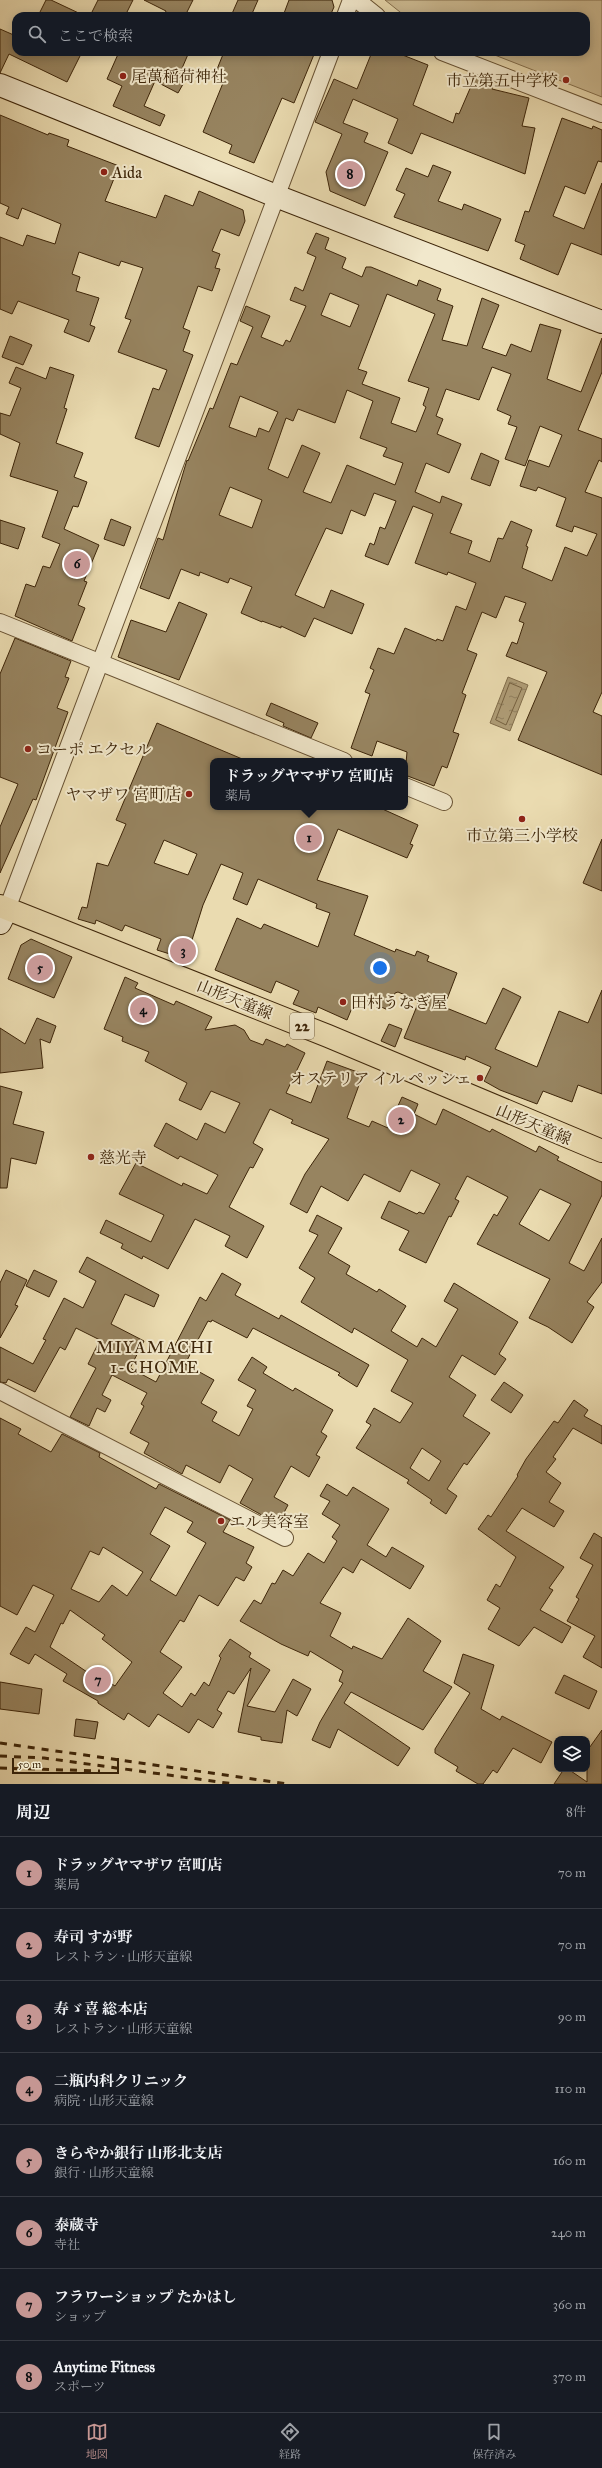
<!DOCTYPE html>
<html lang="ja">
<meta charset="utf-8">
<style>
:root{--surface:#171b24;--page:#20242c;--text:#f1f3f6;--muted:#9ea1a6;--line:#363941;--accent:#c59692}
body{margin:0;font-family:"IM FELL Great Primer","Noto Serif JP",serif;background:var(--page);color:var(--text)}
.controls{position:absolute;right:12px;bottom:12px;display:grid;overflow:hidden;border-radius:8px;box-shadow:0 2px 10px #0003}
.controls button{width:36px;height:36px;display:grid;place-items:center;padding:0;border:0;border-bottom:1px solid var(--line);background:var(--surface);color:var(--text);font:20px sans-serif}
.scale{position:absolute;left:12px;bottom:10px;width:107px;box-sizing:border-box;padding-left:4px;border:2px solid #3d2509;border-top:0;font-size:11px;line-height:14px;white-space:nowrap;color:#3d2509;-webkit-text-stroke:3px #f1e8cc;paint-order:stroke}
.you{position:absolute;left:380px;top:968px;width:14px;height:14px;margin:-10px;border:3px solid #fff;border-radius:50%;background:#1a73e8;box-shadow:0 0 0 6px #1a73e833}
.badge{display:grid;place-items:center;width:26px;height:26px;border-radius:50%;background:var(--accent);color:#111;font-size:13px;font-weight:700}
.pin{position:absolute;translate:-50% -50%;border:2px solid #fff;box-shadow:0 1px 4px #0006}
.popup{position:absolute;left:210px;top:758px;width:198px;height:52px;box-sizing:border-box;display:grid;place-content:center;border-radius:8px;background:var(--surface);filter:drop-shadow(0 1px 3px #0005);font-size:13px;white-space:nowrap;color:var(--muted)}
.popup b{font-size:15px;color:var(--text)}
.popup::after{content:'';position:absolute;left:50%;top:100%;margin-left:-8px;border:8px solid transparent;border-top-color:var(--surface)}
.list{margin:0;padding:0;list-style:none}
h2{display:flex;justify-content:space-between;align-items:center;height:52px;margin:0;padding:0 16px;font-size:17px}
h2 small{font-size:13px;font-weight:400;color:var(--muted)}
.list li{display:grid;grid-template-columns:26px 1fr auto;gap:12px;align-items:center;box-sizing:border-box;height:72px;padding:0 16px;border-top:1px solid var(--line)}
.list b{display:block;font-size:15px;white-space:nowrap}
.list p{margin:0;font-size:13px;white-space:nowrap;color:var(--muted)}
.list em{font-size:13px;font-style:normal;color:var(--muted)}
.icon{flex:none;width:22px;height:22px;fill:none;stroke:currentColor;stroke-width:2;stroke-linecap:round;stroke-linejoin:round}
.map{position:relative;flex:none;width:602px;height:1784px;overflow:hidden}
.search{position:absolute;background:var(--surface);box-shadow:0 2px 10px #0003;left:12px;right:12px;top:12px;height:44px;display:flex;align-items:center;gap:10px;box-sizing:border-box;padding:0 14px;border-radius:12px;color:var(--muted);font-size:15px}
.sheet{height:628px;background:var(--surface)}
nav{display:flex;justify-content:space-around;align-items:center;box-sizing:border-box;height:56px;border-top:1px solid var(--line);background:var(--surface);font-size:11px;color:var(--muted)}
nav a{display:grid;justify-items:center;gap:2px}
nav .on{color:var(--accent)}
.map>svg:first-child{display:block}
.garden{fill:#cdbc94;stroke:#85704e}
.water{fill:url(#water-ripples);stroke:#816d4b}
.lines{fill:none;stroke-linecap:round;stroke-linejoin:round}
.shore{stroke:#766140;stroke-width:1}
.building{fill:#978460;stroke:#3d2509;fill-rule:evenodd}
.street-casing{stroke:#685233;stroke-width:18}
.secondary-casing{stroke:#3d2509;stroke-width:24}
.primary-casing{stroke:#3d2509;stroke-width:24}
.street{stroke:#f1e8cc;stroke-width:16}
.secondary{stroke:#f1e8cc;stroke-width:22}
.primary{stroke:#eadbb0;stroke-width:22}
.rail{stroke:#3d2509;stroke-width:3;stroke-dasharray:7 7;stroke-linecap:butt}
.poi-dot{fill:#8f2418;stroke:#f1e8cc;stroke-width:1.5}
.labels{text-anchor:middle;stroke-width:4;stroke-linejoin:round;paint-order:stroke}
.shield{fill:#f1e8cc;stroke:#736044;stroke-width:1}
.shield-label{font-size:15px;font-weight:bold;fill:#3d2509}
.poi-label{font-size:16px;fill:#3d2509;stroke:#f1e8cc;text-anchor:start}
.street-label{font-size:16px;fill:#3d2509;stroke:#f1e8cc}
.neighbourhood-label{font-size:17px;letter-spacing:1px;fill:#3d2509;stroke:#f1e8cc}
</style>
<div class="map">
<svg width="602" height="1784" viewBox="0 0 602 1784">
<defs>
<pattern id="water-ripples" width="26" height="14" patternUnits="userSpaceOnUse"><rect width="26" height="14" fill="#af9d77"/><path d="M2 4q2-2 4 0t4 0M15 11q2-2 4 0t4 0" fill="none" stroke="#908060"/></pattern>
</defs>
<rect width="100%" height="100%" fill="#eadbb0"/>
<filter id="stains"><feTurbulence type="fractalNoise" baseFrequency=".005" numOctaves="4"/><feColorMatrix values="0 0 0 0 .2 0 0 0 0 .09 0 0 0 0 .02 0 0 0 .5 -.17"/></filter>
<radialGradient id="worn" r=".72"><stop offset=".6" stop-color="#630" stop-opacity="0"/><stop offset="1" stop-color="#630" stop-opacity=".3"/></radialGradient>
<polygon class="garden" points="385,0 602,0 602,97 487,52 586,52 586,16 405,16"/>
<polygon class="water" points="508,677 528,685 510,731 490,723"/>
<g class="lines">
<polygon class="shore" points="510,683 522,688 506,725 496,720"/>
</g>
<g class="building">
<polygon points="46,0 51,0 85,16 38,16"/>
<polygon points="98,0 133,0 125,16 90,16"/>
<polygon points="144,0 193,0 185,16 164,16 166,11"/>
<polygon points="238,0 258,0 251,16 231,16"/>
<polygon points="289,0 332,0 334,7 330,16 283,16"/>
<polygon points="0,29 16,36 16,52 82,52 67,82 9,54 0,73"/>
<polygon points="119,52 189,52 180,73 187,77 178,93 155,81 144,106 165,115 160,126 113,106 122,86 107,79"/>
<polygon points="224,52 315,52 294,103 282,98 254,163 229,153 232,145 203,132 223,83 213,79"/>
<polygon points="372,52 395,52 428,65 413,105 453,123 456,113 459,114 475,77 493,84 492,89 529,98 522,126 535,128 525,174 421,133 412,154 388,143 398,119 353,99 343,123 368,133 364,142 388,152 365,206 330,191 326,172 342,134 315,122 334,79 357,89"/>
<polygon points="0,115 48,135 49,133 69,140 67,146 119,166 105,201 156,218 165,195 193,206 199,191 243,210 245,221 239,236 221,229 212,251 220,254 215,268 220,269 212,291 198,286 183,328 190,331 183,351 193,355 159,447 135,438 153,388 159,390 167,370 118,352 131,320 125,318 143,268 121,261 119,266 79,252 72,274 80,277 76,291 99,298 90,325 95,327 89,342 64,332 69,320 18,301 12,314 0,309 0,237 23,246 27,235 55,244 61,224 22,208 18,219 6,214 9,207 0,203"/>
<polygon points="562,118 592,129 593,126 602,130 602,162 598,161 585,194 565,186 553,216 584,229 602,183 602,255 571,243 558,275 520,259 525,245 515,241 525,211 529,212"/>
<polygon points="433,165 451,172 438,201 462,210 464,204 501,219 488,251 394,217 405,194 396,190 406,168 428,177"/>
<path d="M316 233 329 238 325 249 346 258 342 268 362 277 366 267H371L417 286 419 280 441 289 437 300 453 306 442 340 467 346 482 298 499 305 482 348 506 356 511 344 531 352 540 324 561 330 547 379 581 392 602 338V372L578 430 602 439V462L599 460 585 492 602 498V692L593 712 602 716V775L518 740 547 672 506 656 512 642 517 644 524 623 519 621 526 603 505 596 496 618 482 612 467 650 477 654 462 693 466 695 453 732 459 734 447 768 442 766 434 786 405 775 407 752 377 741 372 756 351 748 370 694 365 692 374 670 370 668 378 648 394 654 405 628 436 641 437 639 443 641 456 606 466 610 476 583 448 572 447 575 415 563 433 514 413 506 388 565 365 556 370 543 374 545 380 527 385 529 396 501 374 493 365 516 351 510 342 534 326 528 295 595 324 608 331 590 364 604 352 634 314 618 305 637 281 626V628L262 621V622L241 613 252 587 230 578 228 583 200 572 199 576 181 569 169 599 140 588 158 538 163 540 187 460 188 461 210 408 213 409 231 363 237 365 253 327 240 321 246 306 270 316 261 337 283 346 286 340 290 342 306 306 290 300 295 287 303 291 316 257 307 253ZM330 293 359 305 350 327 321 315ZM387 294 435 314 408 381 429 388 423 405 426 407 416 432 391 423 400 398 362 384 367 372 358 369ZM492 367 511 374 497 410 511 416 508 424 517 427 505 459 525 466 540 426 562 435 549 467 529 460 520 486 536 491 538 487 566 498 556 526 572 532 574 526 597 534 587 556 565 547 552 581 522 568 528 547 526 546 532 530 511 521 503 539 498 538 490 562 468 553 472 541 450 533 462 504 442 496 440 503 415 492 426 463 449 473 461 444 437 434 443 419 436 416 446 389 479 400ZM347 390 373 401 360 438 387 448 383 456 403 463 395 485 347 465 331 503 303 492 320 453 302 445 288 478 268 469 286 418 293 421 298 409 335 423ZM240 396 278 412 269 432 259 428 256 437 229 427ZM230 487 262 500 252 528 219 515Z"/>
<polygon points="10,336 32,345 23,365 2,357"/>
<polygon points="16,367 46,379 50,367 74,375 64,408 67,409 56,443 83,453 74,477 87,482 78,507 73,506 64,529 99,545 84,581 87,582 78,605 85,608 72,641 15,616 26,584 35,587 43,566 50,568 60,544 42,537 58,491 10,476 20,443 0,434 0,413 10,416 21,388 9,383"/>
<polygon points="481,453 499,461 490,486 471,479"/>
<polygon points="111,519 131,527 124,546 104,539"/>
<polygon points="0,520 25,528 18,549 0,543"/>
<polygon points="179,602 207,614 179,680 118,657 131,620 166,632"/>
<polygon points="15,638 71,661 65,677 69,678 57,708 68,712 36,800 33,799 0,873 0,827 18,784 0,777 0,674"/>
<polygon points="271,703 318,723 311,738 283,726 284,723 266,715"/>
<path d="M157 723 247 761H213V807H378L418 825 410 844 413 845 407 858 338 829 317 880 368 896 354 935 395 952 396 949 415 956 417 951 429 956 427 961 457 973 444 1007 486 1024 503 988 521 997 495 1049 537 1067 559 1011 588 1023 602 990V1094L578 1085 572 1102 543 1091 537 1104 500 1090 484 1081 491 1067 466 1056 465 1060 404 1038 419 1001 398 992 395 993 388 1010 357 996 347 1020 318 1007 316 1013 293 1004 299 991 276 981 271 993 215 970 237 918 261 929 264 924 318 947 330 913 316 908 317 904 258 879 247 905 233 899 243 873 221 864 203 905 186 959 157 950 161 939 125 925 122 931 96 920 95 924 78 919 82 907 87 908 97 863 108 866 126 824 116 820ZM164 840 197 854 188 875 154 863Z"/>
<polygon points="602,839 602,891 583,883"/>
<polygon points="31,939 72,957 54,998 8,979 21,945"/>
<path d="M125 977 138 983 135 988 174 1005 176 1001 212 1017 205 1030 235 1025 244 1030 250 1040 263 1045 266 1039 285 1047 287 1044 305 1053 286 1093 311 1103 327 1061 363 1074 347 1118 369 1127 372 1121 388 1128 402 1097 418 1104 414 1114 436 1125 443 1109 490 1132 492 1129 536 1152 539 1146 559 1157 557 1160 602 1182V1195L569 1263 584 1271 602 1238V1282L587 1302 594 1307 572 1343 548 1327 529 1318 550 1279 477 1244 494 1214 497 1216 508 1197 467 1176 455 1199 459 1201 451 1217 449 1216 426 1263 399 1250 409 1231 381 1218 389 1201 417 1214 419 1212 424 1214 440 1184 411 1170 400 1192 364 1174 348 1201 321 1186 307 1213 290 1204 305 1174 329 1139 291 1123 293 1120 270 1109 253 1143 263 1149 253 1168 250 1167 229 1207 264 1226 247 1258 225 1246 230 1236 195 1219 168 1269 143 1256 142 1259 121 1248 123 1244 100 1233 106 1220 151 1242 164 1215 119 1194 136 1163 182 1186 183 1183 207 1194 218 1175 180 1156 178 1159 154 1146 166 1123 197 1140 205 1123 225 1133 240 1103 211 1091 201 1110 179 1100 187 1083 145 1061 149 1052 122 1041 123 1037 104 1029ZM540 1189 571 1204 549 1241 519 1224Z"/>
<polygon points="37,1018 56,1026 50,1043 40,1039 43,1068 0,1073 0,1028 25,1044"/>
<polygon points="389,1024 402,1029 395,1047 381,1041"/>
<polygon points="0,1086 22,1092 13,1124 44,1132 36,1164 11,1158 7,1188 0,1188"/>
<path d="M317 1215 342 1228 328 1253 350 1266 346 1274 377 1292 379 1289 406 1306 391 1331 417 1347 422 1338 436 1347 458 1309 444 1301 454 1283 518 1322 499 1354 506 1359 495 1375 462 1355 449 1377 476 1395 463 1416 490 1433 467 1465 464 1463 447 1489 457 1496 446 1514 430 1503 432 1500 407 1483 409 1480 356 1448 371 1425 366 1422 374 1408 400 1423 413 1403 391 1391 408 1360 354 1328 352 1333 301 1302 315 1278 299 1268 318 1235 309 1231ZM422 1448 441 1461 429 1481 410 1468Z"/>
<polygon points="87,1257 159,1295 154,1307 125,1294 111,1324 144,1341 130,1368 156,1382 200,1297 206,1301 222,1273 241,1284 235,1295 279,1319 281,1315 369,1365 357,1387 338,1375 340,1373 253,1328 247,1338 212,1320 211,1322 208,1321 185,1364 214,1380 201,1403 217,1412 212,1421 239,1436 253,1409 247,1406 256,1390 238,1380 252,1357 267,1367 263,1373 293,1391 295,1388 333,1410 321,1432 327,1436 316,1455 320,1457 309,1477 291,1466 274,1497 288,1505 278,1524 240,1503 253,1479 229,1465 220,1483 186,1465 182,1474 144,1453 149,1443 130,1433 144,1406 141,1404 147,1393 112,1375 102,1395 111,1400 105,1412 97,1408 89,1426 70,1417 96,1368 88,1364 100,1340 76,1328 65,1350 60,1347 35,1392 8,1379 6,1383 0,1382 0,1347 33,1364 46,1340 43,1339 64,1298 83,1308 96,1281 79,1272"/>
<polygon points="6,1270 27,1280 15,1305 18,1306 0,1338 0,1283"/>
<polygon points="34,1270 57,1281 49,1297 26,1286"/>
<polygon points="504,1382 523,1395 511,1413 491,1400"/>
<polygon points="574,1400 588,1410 584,1416 602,1426 602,1444 573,1428 553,1457 556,1459 546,1472 561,1483 549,1502 564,1511 554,1527 522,1508 506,1531 564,1567 549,1588 553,1590 540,1610 571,1627 562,1643 534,1627 519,1646 488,1629 500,1608 487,1600 496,1584 500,1587 516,1557 478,1529 488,1515 491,1517 518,1476 517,1475 526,1459 554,1421 558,1423"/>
<path d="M0 1418 21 1429 18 1434 51 1452 62 1434 100 1453 99 1457 156 1489 159 1484 230 1520 223 1532 254 1547 246 1563 252 1567 244 1581 236 1577 218 1606 199 1595 184 1622 180 1620 160 1652 182 1667 163 1693 182 1707 191 1693 195 1696 204 1682 209 1686 221 1658 219 1656 230 1639 251 1653 249 1657 270 1670 247 1706 275 1712 293 1679 311 1689 297 1716 287 1710 282 1743 261 1740V1737L238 1732 251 1668 234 1694 228 1691 217 1710 222 1713 213 1728 198 1719 189 1733 158 1714 149 1727 128 1713 124 1720 98 1703V1701L63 1681 67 1674 35 1654 29 1664 10 1654 26 1627 35 1632 54 1595 33 1585 17 1615 0 1606ZM165 1507 193 1522 187 1532 206 1543 176 1596 150 1580 170 1546 150 1534ZM103 1547 143 1572 127 1596 112 1585 99 1602 71 1589 90 1551 99 1555ZM70 1610 105 1635 102 1639 132 1662 115 1686 95 1673 93 1676 50 1647 61 1623 63 1624Z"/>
<polygon points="327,1484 347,1496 353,1487 389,1509 367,1545 386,1557 392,1547 424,1566 410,1589 361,1559 353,1573 343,1567 320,1603 341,1613 330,1636 352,1649 353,1646 382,1659 408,1618 441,1641 423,1671 452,1687 423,1730 351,1692 344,1703 410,1748 398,1766 338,1729 330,1748 312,1740 320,1722 343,1683 339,1681 343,1671 310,1651 308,1656 281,1644 240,1621 254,1600 261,1604 272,1583 275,1584 283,1570 293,1576 308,1553 324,1563 337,1541 332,1537 340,1525 322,1514 330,1501 320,1496"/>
<polygon points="594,1533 602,1538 602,1668 583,1657 595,1636 567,1621 579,1599 576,1597 593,1565 580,1558"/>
<polygon points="463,1654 494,1665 481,1709 500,1720 502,1716 552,1742 541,1763 513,1748 497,1773 493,1770 483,1784 478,1784 456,1771 458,1767 435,1753 435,1749 470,1693 454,1683"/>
<polygon points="564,1675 597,1691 589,1709 555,1693"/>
<polygon points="0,1682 42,1689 39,1714 0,1709"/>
<polygon points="76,1719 98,1722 95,1739 74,1736"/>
<polygon points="602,1730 602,1784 554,1784 564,1769 568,1769 587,1782 587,1751"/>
</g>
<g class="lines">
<defs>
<g id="street">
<polyline points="357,0 377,16"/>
<polyline points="345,16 351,0"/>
<polyline points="442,52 602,114"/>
<polyline points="0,622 344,761"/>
<polyline points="405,786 444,802"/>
<polyline points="7,909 331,52"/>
<polyline points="0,1391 285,1538"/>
</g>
<g id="secondary">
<polyline points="0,85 276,196 602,322"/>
<polyline points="0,923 7,909"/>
</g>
<polyline id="primary" points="0,906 328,1036 602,1151"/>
</defs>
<use href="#street" class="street-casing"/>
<use href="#secondary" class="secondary-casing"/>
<use href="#primary" class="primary-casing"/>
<use href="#street" class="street"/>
<use href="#secondary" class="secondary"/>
<use href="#primary" class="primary"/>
<g class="rail">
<polyline points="0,1743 288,1784"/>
<polyline points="0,1756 44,1758 234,1784"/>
<polyline points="0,1768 100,1771"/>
</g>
</g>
<g class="poi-dot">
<circle cx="123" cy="76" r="4"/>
<circle cx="566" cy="80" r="4"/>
<circle cx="104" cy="172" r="4"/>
<circle cx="28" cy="749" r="4"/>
<circle cx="189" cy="794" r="4"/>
<circle cx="522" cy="819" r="4"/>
<circle cx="343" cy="1002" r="4"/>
<circle cx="480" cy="1078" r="4"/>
<circle cx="91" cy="1157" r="4"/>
<circle cx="221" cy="1521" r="4"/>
</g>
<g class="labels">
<rect class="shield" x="290" y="1013" width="24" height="26" rx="3"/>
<g class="shield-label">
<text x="302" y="1031">22</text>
</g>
<g class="poi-label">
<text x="131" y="82">尾萬稲荷神社</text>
<text x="558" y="86" text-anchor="end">市立第五中学校</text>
<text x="112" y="178">Aida</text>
<text x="36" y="755">コーポ エクセル</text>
<text x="181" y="800" text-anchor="end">ヤマザワ 宮町店</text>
<text x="522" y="841" text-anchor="middle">市立第三小学校</text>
<text x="351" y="1008">田村うなぎ屋</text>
<text x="472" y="1084" text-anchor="end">オステリア イル ペッシェ</text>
<text x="99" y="1163">慈光寺</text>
<text x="229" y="1527">エル美容室</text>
</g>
<g class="street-label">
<text transform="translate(235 999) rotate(22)" y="6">山形天童線</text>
<text transform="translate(534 1124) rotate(23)" y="6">山形天童線</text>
</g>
<g class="neighbourhood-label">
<text x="155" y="1353">MIYAMACHI<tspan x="155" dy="20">1-CHOME</tspan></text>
</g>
</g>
<rect width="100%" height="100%" filter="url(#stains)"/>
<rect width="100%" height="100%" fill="url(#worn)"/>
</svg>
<div class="controls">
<button><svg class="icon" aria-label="layers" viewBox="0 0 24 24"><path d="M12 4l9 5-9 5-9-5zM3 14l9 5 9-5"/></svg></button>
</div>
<div class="scale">50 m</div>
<div class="you"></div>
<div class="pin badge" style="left:309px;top:838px">1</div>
<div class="popup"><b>ドラッグヤマザワ 宮町店</b>薬局</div>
<div class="pin badge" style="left:401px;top:1120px">2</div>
<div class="pin badge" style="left:183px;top:951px">3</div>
<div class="pin badge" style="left:143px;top:1010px">4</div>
<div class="pin badge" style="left:40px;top:968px">5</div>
<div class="pin badge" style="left:77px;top:564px">6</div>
<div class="pin badge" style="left:98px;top:1680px">7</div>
<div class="pin badge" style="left:350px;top:174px">8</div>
<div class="search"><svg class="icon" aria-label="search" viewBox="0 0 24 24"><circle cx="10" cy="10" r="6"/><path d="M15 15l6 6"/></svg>ここで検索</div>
</div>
<section class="sheet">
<h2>周辺<small>8件</small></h2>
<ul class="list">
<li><span class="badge">1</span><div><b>ドラッグヤマザワ 宮町店</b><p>薬局</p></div><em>70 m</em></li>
<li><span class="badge">2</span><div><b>寿司 すが野</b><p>レストラン · 山形天童線</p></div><em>70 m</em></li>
<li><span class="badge">3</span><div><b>寿ゞ喜 総本店</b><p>レストラン · 山形天童線</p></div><em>90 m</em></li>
<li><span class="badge">4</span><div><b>二瓶内科クリニック</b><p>病院 · 山形天童線</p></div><em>110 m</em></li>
<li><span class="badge">5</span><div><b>きらやか銀行 山形北支店</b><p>銀行 · 山形天童線</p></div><em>160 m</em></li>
<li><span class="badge">6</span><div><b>泰蔵寺</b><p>寺社</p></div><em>240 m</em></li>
<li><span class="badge">7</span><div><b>フラワーショップ たかはし</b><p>ショップ</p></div><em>360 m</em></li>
<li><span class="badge">8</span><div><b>Anytime Fitness</b><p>スポーツ</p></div><em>370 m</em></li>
</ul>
</section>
<nav>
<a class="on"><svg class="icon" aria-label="map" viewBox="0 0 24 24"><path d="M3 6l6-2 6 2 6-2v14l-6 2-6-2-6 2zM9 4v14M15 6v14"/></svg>地図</a>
<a><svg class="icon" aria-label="directions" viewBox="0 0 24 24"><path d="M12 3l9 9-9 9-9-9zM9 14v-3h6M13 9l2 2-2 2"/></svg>経路</a>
<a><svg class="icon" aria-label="saved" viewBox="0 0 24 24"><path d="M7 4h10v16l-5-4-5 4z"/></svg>保存済み</a>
</nav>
